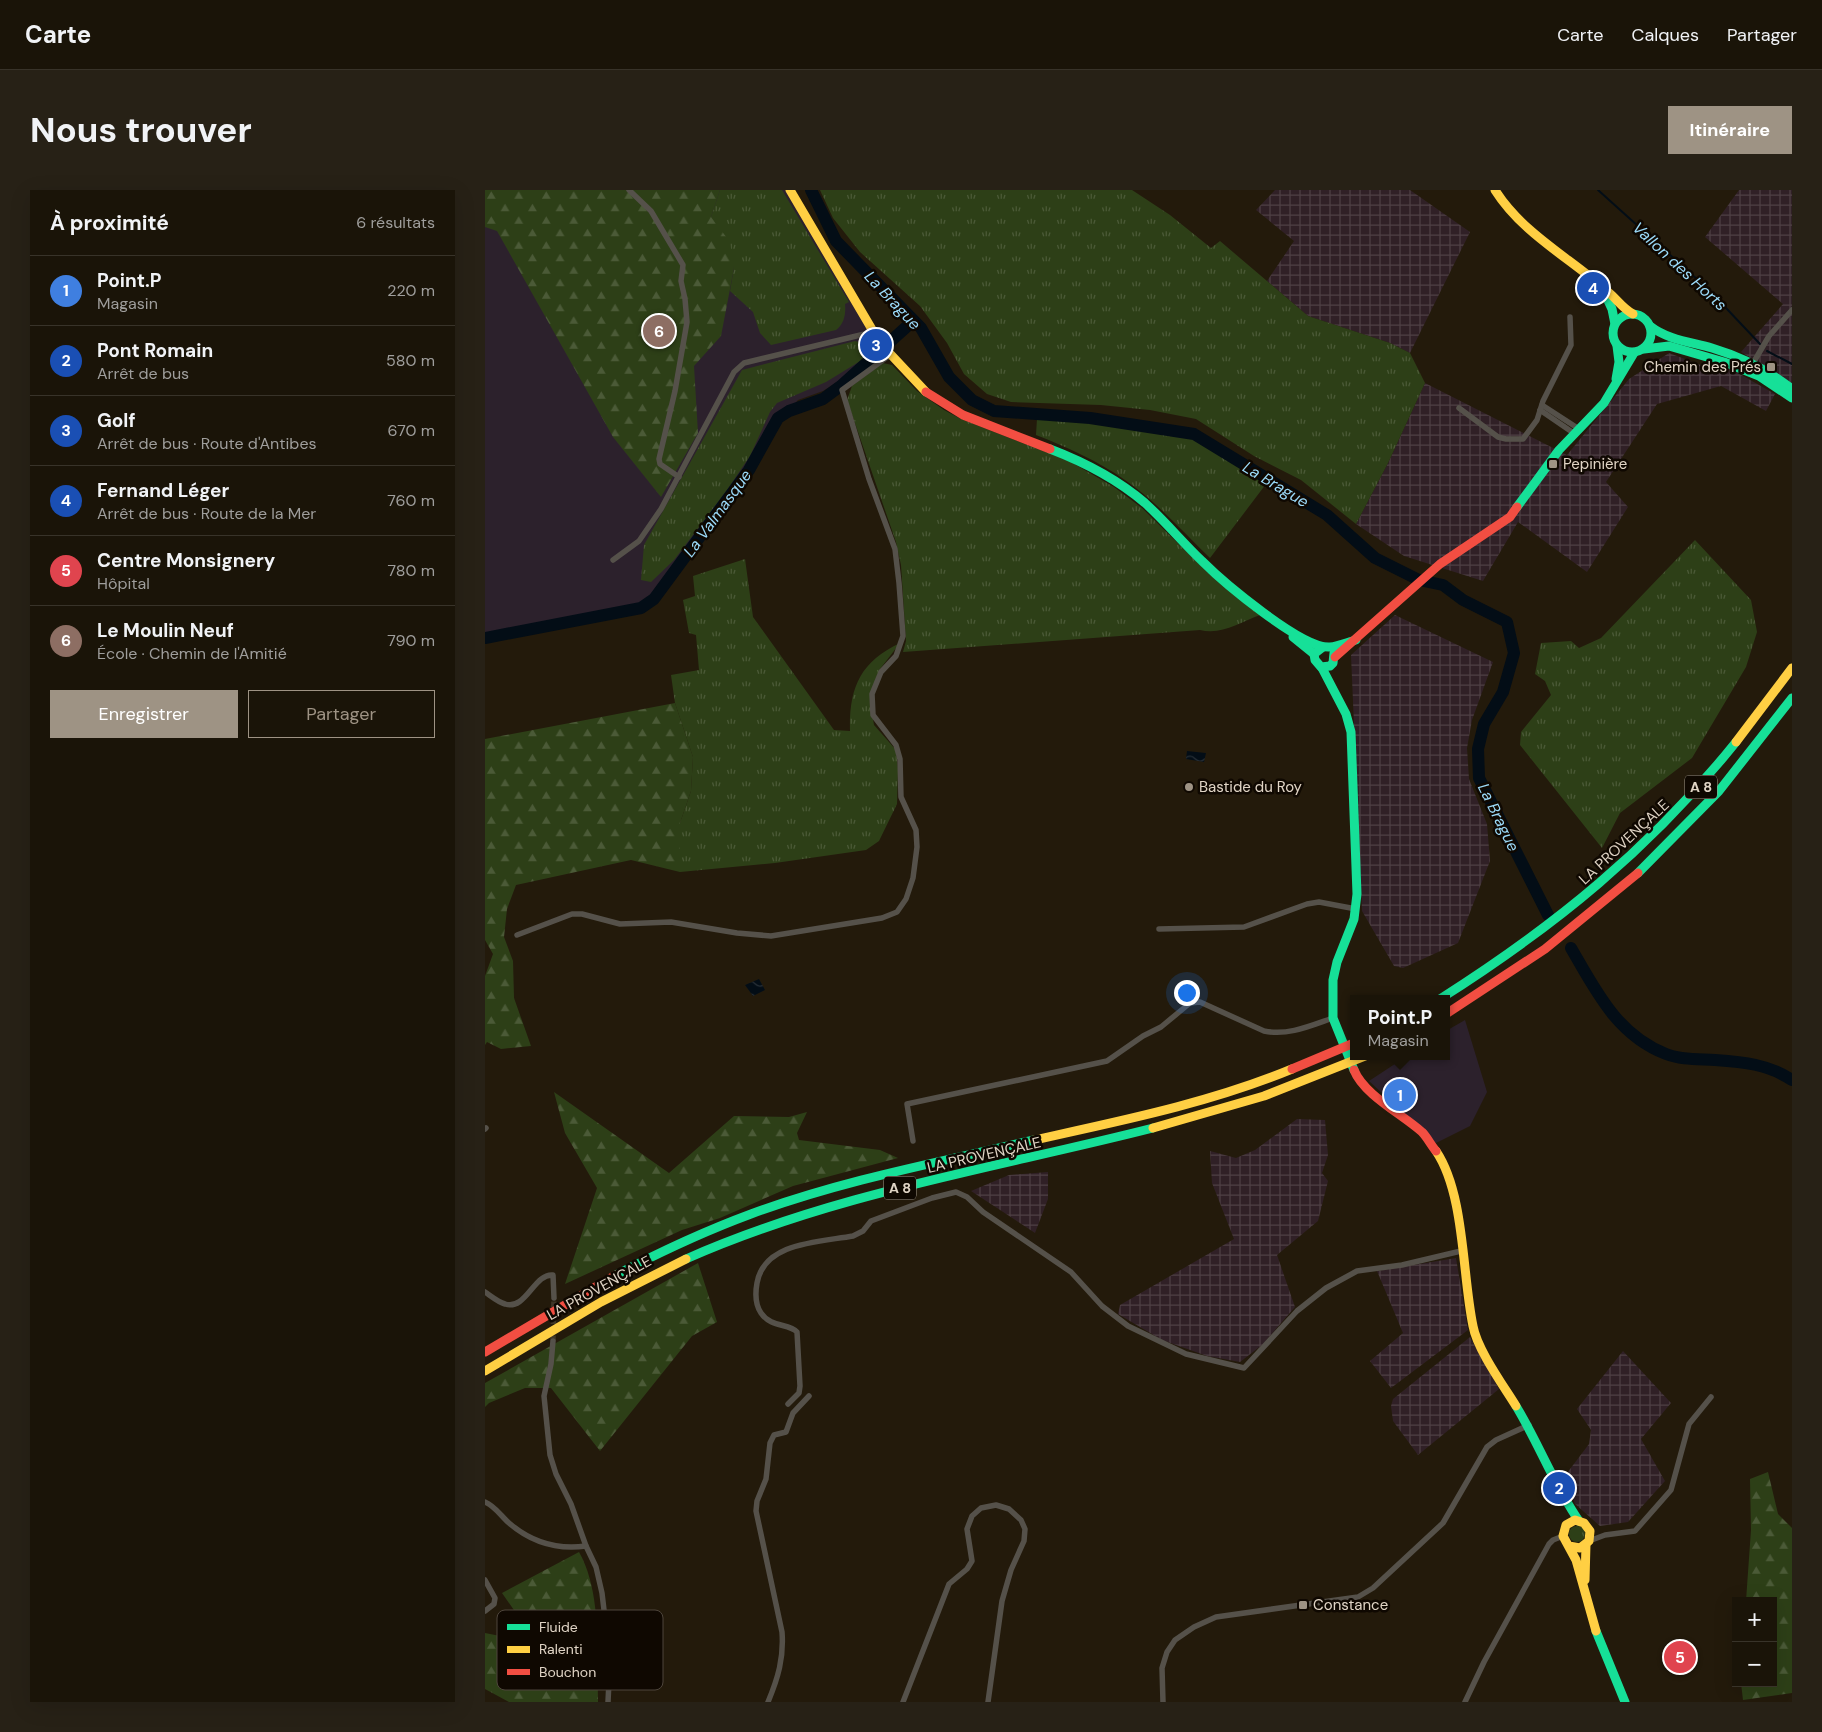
<!DOCTYPE html>
<html lang="fr">
<meta charset="utf-8">
<style>
:root{--surface:#1a1408;--page:#272116;--text:#f1f3f6;--muted:#9f9e9c;--line:#383329;--accent:#9e9384}
body{margin:0;font-family:"DM Sans",sans-serif;background:var(--page);color:var(--text)}
.controls{position:absolute;right:15px;bottom:15px;display:grid;overflow:hidden;border-radius:0px;box-shadow:0 5px 20px #0002}
.controls button{width:45px;height:45px;display:grid;place-items:center;padding:0;border:0;border-bottom:1px solid var(--line);background:var(--surface);color:var(--text);font:25px sans-serif}
.you{position:absolute;left:701px;top:802px;width:18px;height:18px;margin:-12px;border:4px solid #fff;border-radius:50%;background:#1a73e8;box-shadow:0 0 0 8px #1a73e833}
.badge{display:grid;place-items:center;width:32px;height:32px;border-radius:50%;background:var(--accent);color:#fff;font-size:16px;font-weight:700}
.pin{position:absolute;translate:-50% -50%;border:2px solid #fff;box-shadow:0 1px 5px #0006}
.popup{position:absolute;left:865px;top:805px;width:100px;height:65px;box-sizing:border-box;display:grid;place-content:center;border-radius:0px;background:var(--surface);filter:drop-shadow(0 1px 4px #0005);font-size:16px;white-space:nowrap;color:var(--muted)}
.popup b{font-size:19px;color:var(--text)}
.popup::after{content:'';position:absolute;left:50%;top:100%;margin-left:-10px;border:10px solid transparent;border-top-color:var(--surface)}
.list{margin:0;padding:0;list-style:none}
h2{display:flex;justify-content:space-between;align-items:center;height:65px;margin:0;padding:0 20px;font-size:21px}
h2 small{font-size:16px;font-weight:400;color:var(--muted)}
.list li{display:grid;grid-template-columns:32px 1fr auto;gap:15px;align-items:center;box-sizing:border-box;height:70px;padding:0 20px;border-top:1px solid var(--line)}
.list b{display:block;font-size:19px;white-space:nowrap}
.list p{margin:0;font-size:16px;white-space:nowrap;color:var(--muted)}
.list em{font-size:16px;font-style:normal;color:var(--muted)}
.actions{display:flex;gap:10px;padding:15px 20px}
.actions a{flex:1;padding:11px 0;border:1px solid var(--accent);border-radius:0px;text-align:center;font-size:18px;color:var(--accent)}
.actions .main{background:var(--accent);color:#fff}
.map{position:relative;flex:none;width:1307px;height:1512px;overflow:hidden;border-radius:0px}
header{display:flex;align-items:center;gap:30px;box-sizing:border-box;height:70px;padding:0 25px;background:var(--surface);border-bottom:1px solid var(--line)}
header strong{font-size:24px}
nav{display:flex;gap:28px;margin-inline-start:auto;font-size:18px}
.intro{display:flex;align-items:center;justify-content:space-between;box-sizing:border-box;height:120px;padding:0 30px}
h1{margin:0;font-size:35px}
.button{padding:12px 22px;border-radius:0px;background:var(--accent);color:#fff;font-size:18px;font-weight:700}
main{display:flex;gap:30px;padding:0 30px}
aside{flex:1;background:var(--surface);border-radius:0px;box-shadow:0 5px 20px #0002}
.map>svg:first-child{display:block}
.commercial{fill:#2c212c}
.industrial{fill:url(#industrial-grid)}
.grass{fill:url(#grass-tufts)}
.forest{fill:url(#forest-firs)}
.water{fill:url(#water-waves)}
.lines{fill:none;stroke-linecap:round;stroke-linejoin:round}
.stream{stroke:#030d16;stroke-width:2}
.river{stroke:#030d16;stroke-width:12}
.street-tunnel{stroke:#3f3627;stroke-width:5.5;stroke-dasharray:5.5 3;stroke-linecap:butt}
.street{stroke:#55514a;stroke-width:5.5}
.fast{stroke:#16e098;stroke-width:9}
.slow{stroke:#ffcf43;stroke-width:9}
.jam{stroke:#f24e42;stroke-width:9}
.poi-dot{fill:#9e9384;stroke:#0f0801;stroke-width:2}
.labels{text-anchor:middle;stroke-width:5;stroke-linejoin:round;paint-order:stroke}
.shield{fill:#0f0801;stroke:#a1978a;stroke-width:1}
.shield-label{font-size:14px;font-weight:bold;fill:#e0d4c5}
.poi-label{font-size:15px;fill:#e0d4c5;stroke:#0f0801;text-anchor:start}
.street-label{font-size:15px;fill:#e0d4c5;stroke:#0f0801}
.water-label{font-size:16px;font-style:italic;fill:#9bdaf9;stroke:#0f0801}
.key{fill:#0f0801;stroke:#4e453c;stroke-width:1}
.key-label{font-size:14px;fill:#e0d4c5}
</style>
<header>
<strong>Carte</strong>
<nav><a>Carte</a><a>Calques</a><a>Partager</a></nav>
</header>
<div class="intro"><h1>Nous trouver</h1><a class="button">Itinéraire</a></div>
<main>
<aside>
<h2>À proximité<small>6 résultats</small></h2>
<ul class="list">
<li><span class="badge" style="background:#3f7fe0">1</span><div><b>Point.P</b><p>Magasin</p></div><em>220 m</em></li>
<li><span class="badge" style="background:#1a4fb4">2</span><div><b>Pont Romain</b><p>Arrêt de bus</p></div><em>580 m</em></li>
<li><span class="badge" style="background:#1a4fb4">3</span><div><b>Golf</b><p>Arrêt de bus · Route d'Antibes</p></div><em>670 m</em></li>
<li><span class="badge" style="background:#1a4fb4">4</span><div><b>Fernand Léger</b><p>Arrêt de bus · Route de la Mer</p></div><em>760 m</em></li>
<li><span class="badge" style="background:#e0444e">5</span><div><b>Centre Monsignery</b><p>Hôpital</p></div><em>780 m</em></li>
<li><span class="badge" style="background:#8d6e63">6</span><div><b>Le Moulin Neuf</b><p>École · Chemin de l'Amitié</p></div><em>790 m</em></li>
</ul>
<div class="actions"><a class="main">Enregistrer</a><a>Partager</a></div>
</aside>
<div class="map">
<svg width="1307" height="1512" viewBox="0 0 1307 1512">
<defs>
<pattern id="industrial-grid" width="8" height="8" patternUnits="userSpaceOnUse" patternTransform="scale(1.25)"><rect width="8" height="8" fill="#302026"/><path d="M0 4h8M4 0v8" fill="none" stroke="#4e4044"/></pattern>
<pattern id="grass-tufts" width="24" height="20" patternUnits="userSpaceOnUse" patternTransform="scale(1.25)"><rect width="24" height="20" fill="#2d3f17"/><path d="M3 7l-1-3M5 7V3M7 7l1-3M15 17l-1-3M17 17v-4M19 17l1-3" fill="none" stroke="#4b5a37"/></pattern>
<pattern id="forest-firs" width="22" height="20" patternUnits="userSpaceOnUse" patternTransform="scale(1.25)"><rect width="22" height="20" fill="#2d3f17"/><path d="M5 1l3.5 6h-7zM16 11l3.5 6h-7z" fill="#4b5a37"/></pattern>
<pattern id="water-waves" width="16" height="10" patternUnits="userSpaceOnUse" patternTransform="scale(1.25)"><rect width="16" height="10" fill="#030d16"/><path d="M0 5q4-4 8 0t8 0" fill="none" stroke="#272f36"/></pattern>
</defs>
<rect width="100%" height="100%" fill="#231a0b"/>
<g class="commercial">
<polygon points="0,0 305,0 393,157 380,170 355,190 338,201 313,210 304,221 293,228 264,280 169,409 156,418 0,448"/>
<polygon points="980,830 1002,902 985,936 951,953 884,891 922,866 961,866 961,841"/>
</g>
<g class="industrial">
<polygon points="790,0 925,0 985,42 925,163 905,153 823,126 782,91 809,51 771,20"/>
<polygon points="1254,0 1307,0 1307,194 1256,162 1298,114 1220,47"/>
<polygon points="1184,163 1237,183 1244,178 1290,204 1281,221 1236,196 1172,214 1121,292 1143,317 1102,382 1033,332 998,391 919,366 871,334 903,273 940,193 1082,265 1144,189"/>
<polygon points="910,425 1008,472 987,530 982,558 984,589 1002,634 1005,671 973,753 918,778 909,776 877,721 866,465"/>
<polygon points="812,929 840,930 843,965 837,983 843,991 833,1031 792,1065 810,1117 777,1155 755,1172 722,1166 677,1150 633,1124 635,1115 749,1049 727,993 725,961 751,968 770,960"/>
<polygon points="563,982 563,1009 550,1043 486,1001 524,985"/>
<polygon points="971,1068 983,1140 906,1198 885,1171 918,1143 892,1081"/>
<polygon points="985,1147 1014,1199 933,1265 908,1231 906,1216 908,1209"/>
<polygon points="1138,1161 1186,1213 1156,1249 1180,1291 1143,1332 1115,1336 1090,1314 1079,1287 1104,1254 1106,1240 1092,1219"/>
</g>
<g class="grass">
<path d="M235 0H297L364 112 360 114C361 124 359 134 351 140L286 155 275 143 268 122 245 101 249 78 226 27Z"/>
<polygon points="335,0 647,0 685,25 726,58 735,51 823,126 905,153 925,163 940,193 903,273 871,334 816,290 769,266 711,229 665,220 616,215 526,212 502,204 479,184 462,153 435,116 375,62 348,28"/>
<polygon points="370,151 386,155 388,161 385,165 341,192 292,213 285,222 265,266 242,300 189,370 166,392 156,390 159,355 257,180"/>
<path d="M398 173 407 175 432 201 459 220 476 229 584 271 629 297 657 318 723 383 775 425C754 433 737 445 715 440L418 462 421 451 416 375 411 352 362 210 367 196Z"/>
<path d="M552 229 612 234 704 247 723 256 781 294 725 368C698 342 672 312 640 290 613 271 582 257 551 245Z"/>
<polygon points="1210,350 1266,410 1272,442 1261,477 1207,568 1135,623 1117,658 1035,555 1036,542 1066,505 1060,491 1050,484 1056,453 1086,451 1094,458 1116,448"/>
<path d="M260 369 268 427 349 540 365 541C364 498 375 472 415 453L395 479 386 518 389 535 411 560 413 580 412 614 394 651 381 660 290 673 195 682V633L206 601 208 567 190 513 186 485 214 480 211 445 204 443 198 410 210 406 208 386Z"/>
<circle cx="1092" cy="1344" r="8"/>
</g>
<g class="forest">
<polygon points="0,0 235,0 226,27 245,52 249,78 236,146 209,176 213,243 176,307 128,247 12,41 0,37"/>
<polygon points="190,513 208,567 206,601 195,633 195,682 146,670 31,695 22,719 19,747 28,771 29,808 46,856 16,859 2,852 0,855 0,786 8,764 0,750 0,549"/>
<polygon points="69,902 184,983 249,926 304,927 322,922 312,943 314,950 395,960 413,968 308,996 235,1028 197,1040 80,1094 112,998 80,943"/>
<polygon points="213,1073 232,1132 207,1146 115,1261 66,1198 40,1198 4,1213 0,1217 0,1193"/>
<polygon points="1283,1282 1293,1324 1307,1338 1307,1503 1258,1510 1256,1493 1288,1493 1288,1411 1261,1411 1266,1340 1265,1289"/>
<path d="M94 1362C117 1402 112 1466 113 1512H24L0 1499V1443L40 1451 38 1433 17 1403Z"/>
</g>
<g class="water">
<polygon points="702,561 721,563 719,572 701,569"/>
<polygon points="274,789 280,800 268,806 260,795"/>
</g>
<g class="lines">
<g class="stream">
<polyline points="1113,0 1224,100 1275,154"/>
<polyline points="1282,161 1307,174"/>
</g>
<g class="river">
<polyline points="326,0 351,51 436,138 464,187 487,210 509,221 605,228 709,244 842,325 890,368 934,390 958,395 978,410 1022,432 1029,463 1018,502 999,534 993,559 994,588 1063,725"/>
<polyline points="0,448 156,418 169,409 264,280 293,228 304,221 338,209 357,195 428,131"/>
<path d="M1086 758C1111 801 1132 845 1181 864 1196 870 1214 869 1230 870 1258 872 1283 874 1307 890"/>
</g>
<polyline class="street-tunnel" points="68,1151 69,1108"/>
<g class="street">
<polyline points="144,0 166,21 198,75 196,91 200,109 202,132 190,201 174,269 175,274 194,287"/>
<polyline points="1267,175 1284,146 1307,120"/>
<polyline points="1057,215 1094,239"/>
<polyline points="974,218 1013,247 1021,249 1038,249 1052,230 1058,211 1086,155 1085,127"/>
<polyline points="1055,220 1090,244"/>
<polyline points="128,370 154,351 176,319 249,182 259,173 388,142"/>
<polyline points="674,739 759,737 822,714 834,712 871,719"/>
<polyline points="32,745 87,724 97,724 135,734 186,732 252,743 286,746 397,728 412,722 421,709 428,688 432,657 431,640 416,607 415,569 411,555 388,525 387,504 396,482 411,466 418,446 414,393 410,359 384,289 357,200 405,165"/>
<polyline points="0,939 1,938"/>
<path d="M428 951 422 914 622 871 658 846 676 837 705 813 715 812 779 841C803 846 825 836 848 828"/>
<path d="M0 1102C6 1106 13 1112 20 1114 41 1121 49 1083 68 1085L69 1108"/>
<polyline points="68,1151 66,1174 59,1206 65,1265 71,1284 86,1314 101,1356 111,1377 117,1403 125,1471 123,1512"/>
<path d="M303 1214 314 1203 315 1196 312 1142C304 1133 286 1138 276 1123 270 1114 270 1104 272 1093 279 1052 335 1052 368 1046L378 1041 386 1031 447 1008 471 1002 482 1007 498 1022 586 1082 617 1116 643 1136 701 1164 759 1178 812 1121 841 1098 872 1081 917 1075 976 1061"/>
<path d="M0 1312C10 1316 16 1326 24 1333 46 1352 72 1360 101 1356"/>
<polyline points="1104,1351 1120,1345 1150,1341 1186,1300 1204,1234 1226,1207"/>
<polyline points="0,1390 10,1408 9,1414 0,1421"/>
<path d="M283 1512C293 1488 299 1468 297 1442L271 1321 272 1311 281 1289 285 1253 289 1245 301 1242 308 1223 324 1206"/>
<polyline points="418,1512 464,1394 482,1379 487,1371 482,1339 487,1326 496,1318 511,1315 524,1319 536,1330 540,1339 539,1351 526,1380 517,1411 503,1512"/>
<polyline points="678,1512 677,1478 682,1462 690,1450 709,1437 731,1427 873,1407 888,1398 958,1333 1002,1257 1011,1250 1044,1235"/>
<polyline points="980,1512 999,1472 1064,1354 1068,1350 1078,1346"/>
</g>
<g class="fast">
<polyline points="1119,102 1127,119 1130,134"/>
<circle cx="1147" cy="143" r="19"/>
<path d="M1165 136C1183 150 1206 152 1227 158 1257 167 1283 180 1307 199"/>
<polyline points="1159,159 1184,156 1239,172 1274,186 1307,208"/>
<polyline points="1131,189 1134,172 1132,156"/>
<path d="M565 259C599 272 632 289 660 313 680 331 697 352 717 371 738 392 817 459 845 457 854 456 863 452 871 450"/>
<polyline points="1032,317 1074,260 1119,213 1149,163"/>
<polyline points="808,447 829,464"/>
<polyline points="838,457 829,464 830,470 836,477 845,476 848,473 849,463"/>
<polyline points="837,478 861,524 866,542 872,704 869,729 852,772 848,790 848,828 869,880"/>
<polyline points="1153,683 1234,601 1307,508"/>
<path d="M955 809C1070 736 1165 659 1251 552"/>
<path d="M201 1069C350 1003 511 978 668 938"/>
<path d="M131 1085C175 1062 220 1041 266 1024 358 990 455 972 549 950"/>
<path d="M1031 1216C1054 1254 1069 1295 1094 1331"/>
<polyline points="1111,1441 1140,1512"/>
</g>
<g class="slow">
<polyline points="305,0 395,153 441,202"/>
<path d="M1010 0C1037 43 1085 68 1122 101 1132 109 1137 118 1148 124"/>
<polyline points="1251,552 1307,478"/>
<polyline points="668,938 779,906 880,866"/>
<path d="M549 950C635 931 725 913 807 879"/>
<path d="M951 961C980 1004 977 1084 988 1136 992 1159 1018 1195 1031 1216"/>
<polyline points="0,1181 116,1112 201,1069"/>
<polyline points="1084,1356 1095,1358 1104,1351 1105,1341 1099,1333 1090,1330 1081,1335 1078,1346 1091,1370 1111,1441"/>
<polyline points="1100,1390 1101,1354"/>
</g>
<g class="jam">
<polyline points="441,202 478,225 565,259"/>
<polyline points="850,467 955,374 1025,327 1032,317"/>
<polyline points="961,824 1060,759 1153,683"/>
<polyline points="807,879 869,853"/>
<path d="M869 880C879 905 917 924 937 942 942 947 946 955 951 961"/>
<polyline points="0,1162 131,1085"/>
</g>
</g>
<g class="poi-dot">
<rect x="1281" y="172" width="10" height="10" rx="2.5"/>
<rect x="1063" y="269" width="10" height="10" rx="2.5"/>
<circle cx="704" cy="597" r="5"/>
<rect x="813" y="1410" width="10" height="10" rx="2.5"/>
</g>
<g class="labels">
<g class="shield">
<rect x="1200" y="585.5" width="32" height="23" rx="4"/>
<rect x="399" y="986.5" width="32" height="23" rx="4"/>
</g>
<g class="shield-label">
<text x="1216" y="602">A 8</text>
<text x="415" y="1003">A 8</text>
</g>
<g class="poi-label">
<text x="1276" y="182" text-anchor="end">Chemin des Prés</text>
<text x="1078" y="279">Pepinière</text>
<text x="714" y="602">Bastide du Roy</text>
<text x="828" y="1420">Constance</text>
</g>
<g class="street-label">
<text transform="translate(1139 652) rotate(-43)" y="5">LA PROVENÇALE</text>
<text transform="translate(499 965) rotate(-13)" y="5">LA PROVENÇALE</text>
<text transform="translate(114 1098) rotate(-29)" y="5">LA PROVENÇALE</text>
</g>
<g class="water-label">
<text transform="translate(1195 76) rotate(43)" y="6">Vallon des Horts</text>
<text transform="translate(408 110) rotate(47)" y="6">La Brague</text>
<text transform="translate(791 294) rotate(31)" y="6">La Brague</text>
<text transform="translate(232 323) rotate(-54)" y="6">La Valmasque</text>
<text transform="translate(1014 627) rotate(64)" y="6">La Brague</text>
</g>
</g>
<rect x="12" y="1420" width="166" height="80" rx="8" class="key"/>
<rect x="22" y="1434" width="23" height="6" fill="#16e098"/>
<rect x="22" y="1456" width="23" height="7" fill="#ffcf43"/>
<rect x="22" y="1479" width="23" height="6" fill="#f24e42"/>
<g class="key-label">
<text x="54" y="1442">Fluide</text>
<text x="54" y="1464">Ralenti</text>
<text x="54" y="1487">Bouchon</text>
</g>
</svg>
<div class="controls">
<button>+</button>
<button>−</button>
</div>
<div class="you"></div>
<div class="pin badge" style="left:915px;top:905px;background:#3f7fe0">1</div>
<div class="popup"><b>Point.P</b>Magasin</div>
<div class="pin badge" style="left:1074px;top:1298px;background:#1a4fb4">2</div>
<div class="pin badge" style="left:391px;top:155px;background:#1a4fb4">3</div>
<div class="pin badge" style="left:1108px;top:98px;background:#1a4fb4">4</div>
<div class="pin badge" style="left:1195px;top:1467px;background:#e0444e">5</div>
<div class="pin badge" style="left:174px;top:141px;background:#8d6e63">6</div>
</div>
</main>
